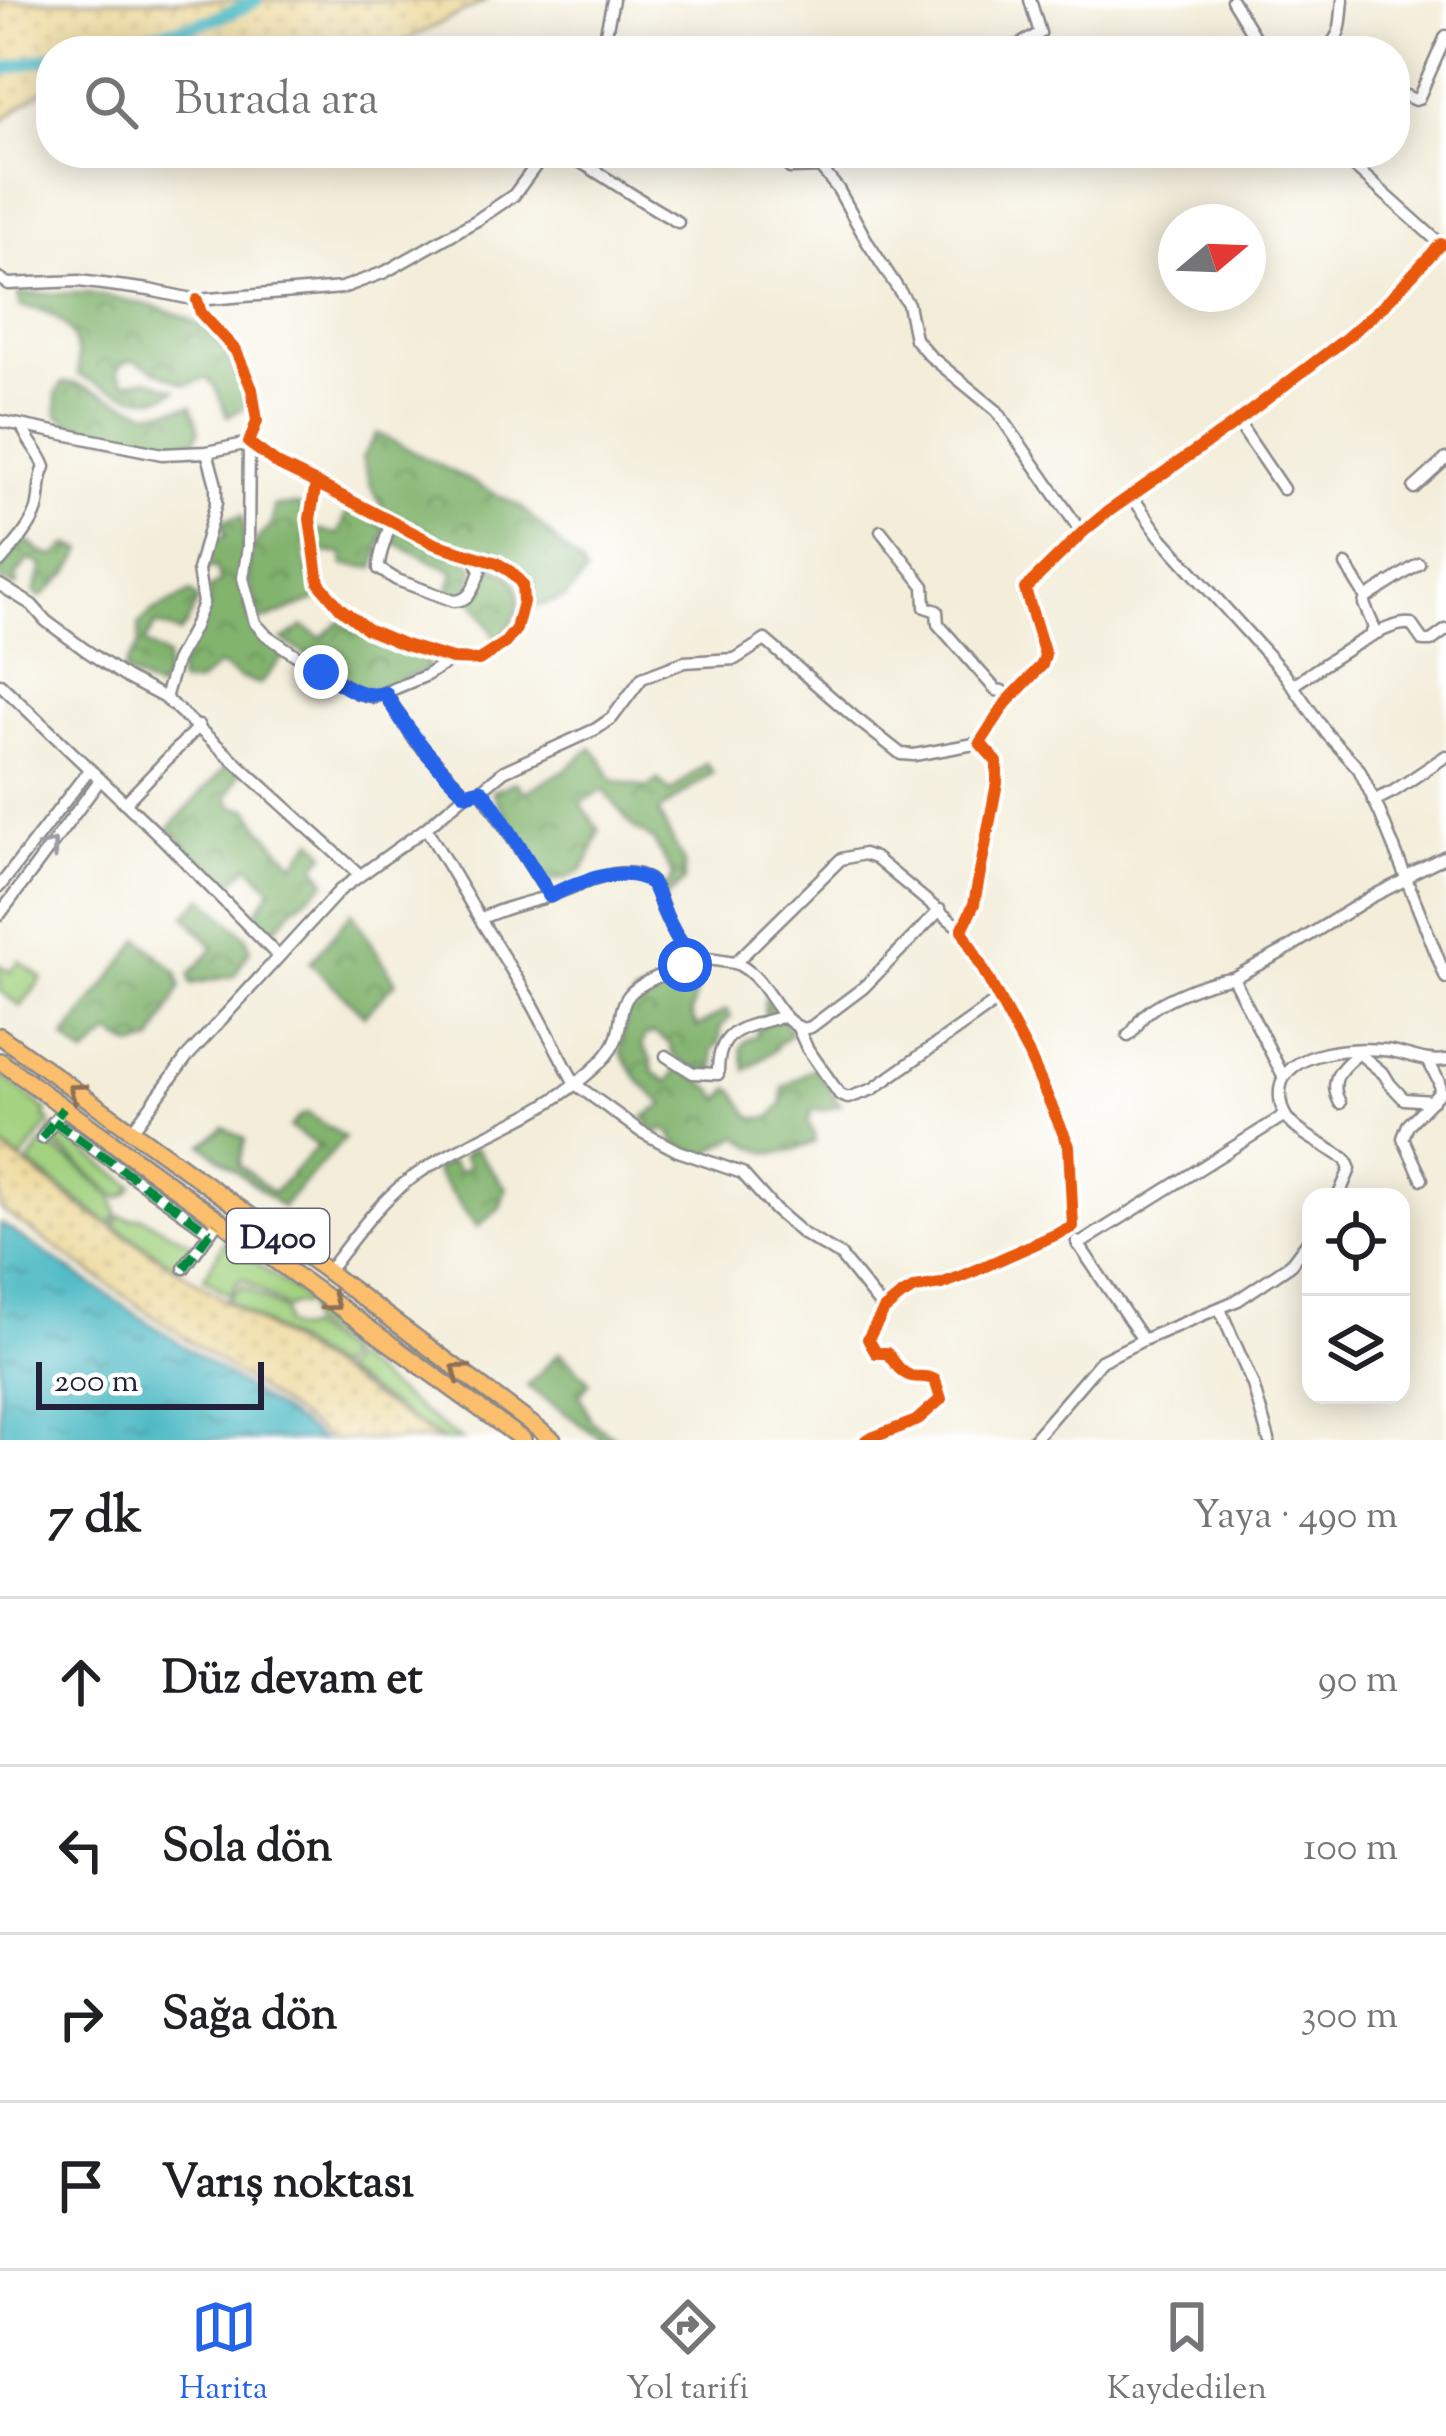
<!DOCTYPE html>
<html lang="tr">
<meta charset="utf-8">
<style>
:root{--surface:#fff;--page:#f2f2f2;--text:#202124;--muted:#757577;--line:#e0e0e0;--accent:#2563eb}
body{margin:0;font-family:"Sorts Mill Goudy",serif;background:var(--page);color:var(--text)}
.controls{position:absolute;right:36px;bottom:36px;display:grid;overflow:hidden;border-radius:24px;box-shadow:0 6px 30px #0003}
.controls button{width:108px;height:108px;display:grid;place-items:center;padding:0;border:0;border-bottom:3px solid var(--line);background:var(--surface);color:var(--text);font:60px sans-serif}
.compass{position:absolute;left:1158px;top:204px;width:108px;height:108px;border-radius:50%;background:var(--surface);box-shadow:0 6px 30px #0003;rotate:71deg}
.scale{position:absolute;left:36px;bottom:30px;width:228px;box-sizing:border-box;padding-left:12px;border:6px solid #22223b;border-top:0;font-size:33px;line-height:42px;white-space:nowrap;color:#22223b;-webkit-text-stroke:9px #fff;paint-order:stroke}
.stop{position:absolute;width:36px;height:36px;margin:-27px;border:9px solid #2563eb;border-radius:50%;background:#fff}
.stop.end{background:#2563eb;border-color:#fff;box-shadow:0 3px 12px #0008}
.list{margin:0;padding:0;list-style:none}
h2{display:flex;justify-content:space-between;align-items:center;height:156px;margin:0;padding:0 48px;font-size:51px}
h2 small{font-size:39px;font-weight:400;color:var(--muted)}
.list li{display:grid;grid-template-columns:78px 1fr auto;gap:36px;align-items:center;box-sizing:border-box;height:168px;padding:0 48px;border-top:3px solid var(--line)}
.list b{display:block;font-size:45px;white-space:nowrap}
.list em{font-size:39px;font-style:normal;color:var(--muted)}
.icon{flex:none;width:66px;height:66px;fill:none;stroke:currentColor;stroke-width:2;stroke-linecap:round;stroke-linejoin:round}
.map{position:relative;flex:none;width:1446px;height:1440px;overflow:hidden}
.search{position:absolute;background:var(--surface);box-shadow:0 6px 30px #0003;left:36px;right:36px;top:36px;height:132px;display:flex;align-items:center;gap:30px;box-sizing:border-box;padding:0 42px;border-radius:48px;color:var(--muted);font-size:45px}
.sheet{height:828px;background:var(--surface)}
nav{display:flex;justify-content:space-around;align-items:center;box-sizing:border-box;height:168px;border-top:3px solid var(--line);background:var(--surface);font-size:33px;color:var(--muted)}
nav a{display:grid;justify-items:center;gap:6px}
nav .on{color:var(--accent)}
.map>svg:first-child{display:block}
.grass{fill:#a3d280;stroke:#627a5e;stroke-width:3}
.forest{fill:url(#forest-crowns);stroke:#526b54;stroke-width:3}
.sand{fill:url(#sand-dots);stroke:#887e6c;stroke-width:3}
.water{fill:url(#water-ripples);stroke:#366d7e;stroke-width:3}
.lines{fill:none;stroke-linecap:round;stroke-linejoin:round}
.river{stroke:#4ab8c2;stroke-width:14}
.minor-casing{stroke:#8a888a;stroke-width:15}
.highway-casing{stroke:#8a888a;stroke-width:20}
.minor{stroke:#fff;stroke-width:10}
.highway{stroke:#fabe6d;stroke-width:15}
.quiet{stroke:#00873e;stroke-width:9;stroke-dasharray:18 9;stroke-linecap:butt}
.cycleway-casing{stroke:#fff;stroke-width:20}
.cycleway{stroke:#e8590c;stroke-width:12}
.oneway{stroke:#9c9ca7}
.oneway2{stroke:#8e7054}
.route{stroke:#2563eb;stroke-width:15}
.labels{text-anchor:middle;stroke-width:9;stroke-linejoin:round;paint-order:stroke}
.shield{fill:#fff;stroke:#646476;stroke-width:3}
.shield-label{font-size:33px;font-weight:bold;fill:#22223b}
</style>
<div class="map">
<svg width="1446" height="1440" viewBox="0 0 1446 1440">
<defs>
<pattern id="forest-crowns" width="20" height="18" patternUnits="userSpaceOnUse" patternTransform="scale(3)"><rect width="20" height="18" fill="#82b46e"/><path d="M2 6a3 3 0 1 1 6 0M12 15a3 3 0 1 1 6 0" fill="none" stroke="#6a925c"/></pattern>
<pattern id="sand-dots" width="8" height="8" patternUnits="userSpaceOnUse" patternTransform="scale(3)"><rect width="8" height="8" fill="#eeda9e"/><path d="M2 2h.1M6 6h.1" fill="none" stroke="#ccbb89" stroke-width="1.8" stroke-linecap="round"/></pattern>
<pattern id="water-ripples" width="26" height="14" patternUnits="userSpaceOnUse" patternTransform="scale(3)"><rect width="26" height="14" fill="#4ab8c2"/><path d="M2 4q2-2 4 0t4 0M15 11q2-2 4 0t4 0" fill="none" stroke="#3d959f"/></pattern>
</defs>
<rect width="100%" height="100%" fill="#fff"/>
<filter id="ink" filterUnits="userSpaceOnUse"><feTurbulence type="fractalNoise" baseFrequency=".00833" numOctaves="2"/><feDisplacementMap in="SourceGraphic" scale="24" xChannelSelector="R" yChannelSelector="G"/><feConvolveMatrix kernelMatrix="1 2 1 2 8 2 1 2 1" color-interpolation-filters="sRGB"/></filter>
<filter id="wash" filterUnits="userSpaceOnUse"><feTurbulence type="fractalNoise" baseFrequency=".004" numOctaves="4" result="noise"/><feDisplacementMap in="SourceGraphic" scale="48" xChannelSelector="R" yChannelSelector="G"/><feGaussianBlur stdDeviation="2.7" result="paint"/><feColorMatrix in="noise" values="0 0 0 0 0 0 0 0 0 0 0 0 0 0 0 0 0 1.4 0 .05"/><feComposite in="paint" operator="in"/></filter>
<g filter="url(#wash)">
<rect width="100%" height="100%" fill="#f3edd9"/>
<g class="grass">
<polygon points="19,961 42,978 21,1007 0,991 0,965 10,972"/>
<polygon points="0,1074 47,1111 44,1117 50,1122 21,1160 0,1144"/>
<path d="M53 1127 133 1186 127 1194 119 1198C93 1178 73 1156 47 1138Z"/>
<polygon points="43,1143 74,1163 113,1198 117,1215 110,1224 28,1163"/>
<polygon points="121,1216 131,1219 141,1217 195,1245 179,1269 114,1225"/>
<polygon points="225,1240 306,1299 302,1305 295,1304 286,1308 243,1279 239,1281 231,1292 226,1293 204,1278"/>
<path d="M243 1286 284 1311 285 1324C292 1331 298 1331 307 1327L346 1355 336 1369 226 1299Z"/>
<polygon points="311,1303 358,1336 348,1351 309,1323 307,1308"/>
<polygon points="350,1358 448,1431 462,1440 443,1440 340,1372"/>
</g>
<g class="forest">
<path d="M88 293C136 303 196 307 226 352 236 367 241 390 247 407L227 416 215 387 207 378 186 385 134 360 121 364 117 372 125 383 148 379 176 390C149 410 105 387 78 375 81 333 63 311 21 307L18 294Z"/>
<path d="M63 383H75L148 412 192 406 199 430 196 439 188 443C146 440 89 442 57 414L56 393Z"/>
<polygon points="377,433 521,507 582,566 586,575 565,598 535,607 522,570 505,558 450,541 383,509 370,484 362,458"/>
<path d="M300 505C309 522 303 539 305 558 307 573 313 584 320 598L259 622C251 587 236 549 272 526L274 506Z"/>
<polygon points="348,509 386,527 374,568 344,565 343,554 317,551 315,530 339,534"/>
<path d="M242 516C247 544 241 611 255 631 261 640 276 648 285 655L260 684 240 678 219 665 198 683 181 684 178 680 181 659 208 610 209 589 221 581 215 567 205 569 210 542 226 536 221 521Z"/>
<polygon points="397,528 472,564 475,572 465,596 447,596 454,572 391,541"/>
<polygon points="29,542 42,553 55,556 69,544 83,550 69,572 40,598 34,592 43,566 30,559 15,577 18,582 15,587 0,579 0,565 19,543"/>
<path d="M490 564C498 569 511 574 515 583 526 605 512 626 497 640L473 601Z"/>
<polygon points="191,592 198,600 186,626 179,633 156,624 144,643 167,657 164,681 157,690 125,673 125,666 139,645 139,624 152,612"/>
<polygon points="340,621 378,645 423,656 429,665 426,670 374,690 356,688 283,640 303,626 321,638"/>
<path d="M591 748 600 757 612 780 647 788 658 780 670 792 706 763 713 773 658 812 684 863V881L664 900 660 889 671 882 673 875 653 840 633 827 604 790 581 803 599 830C588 864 586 879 546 881L492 792 515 782 525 792 566 769Z"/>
<polygon points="229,763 240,773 227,798 235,807 249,809 262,829 294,864 313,840 326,853 316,865 326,882 292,909 270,935 255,914 271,889 249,865 226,888 169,828"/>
<polygon points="203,897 246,937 250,950 234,976 191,984 189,975 214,948 185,916"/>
<polygon points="352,912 396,982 364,1015 310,963"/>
<polygon points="140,939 177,972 181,986 153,1042 133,1047 110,1034 85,1056 64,1039"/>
<path d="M675 977 688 982 697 992 691 1013 697 1027 726 1010 731 1017 721 1026 720 1041 712 1051 715 1063 714 1070H694L672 1054 670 1044 655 1033 646 1035 642 1045 651 1059 653 1072 668 1082 679 1067 714 1090 721 1100 730 1088 734 1090 752 1118H769L782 1105 783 1088 815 1067 840 1105 824 1110 813 1109 808 1121 815 1138 814 1143C781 1154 767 1161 739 1136L715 1148 710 1154 698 1153 675 1143 672 1134 662 1128 659 1134 650 1128 644 1117 664 1105 639 1081 621 1053V1044L629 1004 634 996Z"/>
<polygon points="764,1000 768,1000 791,1031 789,1036 776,1045 776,1049 746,1070 741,1049 745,1041 757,1035 757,1028 765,1025"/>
<polygon points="307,1113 345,1138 282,1207 203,1145 224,1127 245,1139 239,1165 273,1193 318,1146 290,1128 299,1117"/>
<polygon points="475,1148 506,1188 500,1208 477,1227 434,1171 450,1161 460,1172 469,1166 463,1155"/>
<polygon points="560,1352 590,1382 580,1394 591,1421 618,1440 603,1440 527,1386"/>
</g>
<g class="sand">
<polygon points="0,0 487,0 385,51 51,51 51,88 46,88 0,122"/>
<polygon points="0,1146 90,1213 440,1440 331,1440 0,1209"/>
</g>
<polygon class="water" points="0,1223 41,1250 323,1440 0,1440"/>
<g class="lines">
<g class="river">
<path d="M72 51C134 35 200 33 256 0"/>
<polyline points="0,70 51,57"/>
</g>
</g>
</g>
<g filter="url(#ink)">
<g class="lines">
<defs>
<g id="minor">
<polyline points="1232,0 1263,51"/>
<polyline points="607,37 635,51"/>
<polyline points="602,51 613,0"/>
<polyline points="1008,51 1040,33 1030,0"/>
<path d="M1324 51C1344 34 1340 23 1343 0"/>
<polyline points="1395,91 1415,100 1418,99 1446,36"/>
<path d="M565 153C604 175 639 201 678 222"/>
<polyline points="779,153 790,168 820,167 838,189 868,243 908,304 915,339 930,356 997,411 1082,533"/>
<polyline points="1339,153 1444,247"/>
<polyline points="0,279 8,284 79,281 149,290 197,300 342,288 385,272 477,220 514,195 545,153"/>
<polyline points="197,300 201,313 236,351 252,389 257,421 249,443 279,465 316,483 435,544 497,563 511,572 522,584 523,602 516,629 505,643 479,660 452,659 405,645 367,629 340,608 319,583 310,519 316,483"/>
<polyline points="0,421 162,454 207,452 249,443 248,547 243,578 255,623 266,635 321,672 358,693 374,697 425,676 452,659"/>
<polyline points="1237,421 1283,489"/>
<polyline points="207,452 216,485 216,503 198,570 203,603 193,629 176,661 165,698 360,875"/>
<polyline points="1414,488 1446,459"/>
<polyline points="1131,495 1160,536 1283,672 1327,734 1359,769 1380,813 1446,978"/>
<path d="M390 520C389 537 378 552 379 569L397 580 454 601C471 601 474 586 480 572L475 555"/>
<polyline points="881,531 924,586 925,607 937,611 938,624 996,690 1002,691 1009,700"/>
<path d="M0 562C13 547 31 528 37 509 41 495 38 481 45 467 40 452 28 443 23 428"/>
<polyline points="1346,565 1366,598"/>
<polyline points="0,585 32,605 46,621 84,649 127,678 165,698"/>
<polyline points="1371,635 1374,627 1364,604 1366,598 1419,564"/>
<polyline points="0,684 160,836 278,956"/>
<path d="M1293 685C1318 669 1384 620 1411 624L1423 641H1431L1446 630"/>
<polyline points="385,693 414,739 466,794"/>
<polyline points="481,790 504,771 596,729 612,718 642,678 684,662 735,659 765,640 854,717 901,754 914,755 980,743"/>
<polyline points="1374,801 1394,791 1446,756"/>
<polyline points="125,803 199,726"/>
<polyline points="426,828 480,919"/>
<polyline points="0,886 89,770"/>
<polyline points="0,914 100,780"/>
<path d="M694 957C679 944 671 928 663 910 660 902 657 889 652 883 628 857 570 890 543 898 521 904 500 909 480 919L533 1005 575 1084 640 1131 678 1151 742 1173 775 1210 803 1234 840 1255 884 1310"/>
<path d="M735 963C769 977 772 1017 803 1029L811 1027 863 988 940 910"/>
<polyline points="798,1028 807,1048 840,1095 848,1098 873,1089 1000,999"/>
<path d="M1128 1036C1137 1029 1138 1020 1147 1013 1163 999 1212 979 1233 978"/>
<polyline points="1355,1050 1384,1074 1390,1084 1404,1099 1432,1101"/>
<path d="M666 1056 693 1073 718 1074C717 1027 746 1027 785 1016"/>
<polyline points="1283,1076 1233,978 1282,952 1371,897 1407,879 1412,873 1446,856"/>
<path d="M1340 1103C1328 1081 1340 1068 1358 1054"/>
<polyline points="54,1121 210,1232"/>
<polyline points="132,1131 186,1058 340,890 426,828 466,794 481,790 550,896"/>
<polyline points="42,1138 58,1116"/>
<polyline points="1422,1179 1403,1138 1408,1125 1440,1092 1439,1082 1429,1062"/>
<path d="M1338 1197 1350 1169 1346 1160C1330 1147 1307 1139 1292 1124 1283 1116 1279 1102 1280 1090 1284 1049 1361 1046 1392 1051 1411 1055 1426 1063 1446 1060"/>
<polyline points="1077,1242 1143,1340"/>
<polyline points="1078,1245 1285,1115"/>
<polyline points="184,1268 214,1227"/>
<path d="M327 1272C352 1241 375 1206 406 1182 458 1143 523 1125 574 1085 589 1073 611 1056 617 1037 622 1022 619 1006 630 994 646 977 676 973 694 957L735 963 841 859 864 854 875 858 962 930"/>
<polyline points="1220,1309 1253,1385 1269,1440"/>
<path d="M866 1440 916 1421 941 1399 935 1380C926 1375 920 1378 911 1376 900 1373 894 1361 887 1353H876L868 1339 884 1310 901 1296 915 1288 941 1284 963 1276 1073 1227 1069 1146 1029 1055 962 930 974 904 997 783V762L980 743 1006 703 1042 665 1045 655 1025 589 1082 533 1106 513 1227 429 1344 340 1383 306 1441 244"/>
<polyline points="1033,1440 1101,1361 1143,1340 1238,1300 1290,1265 1311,1237"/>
</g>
<g id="highway">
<polyline points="0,1036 320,1266 553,1440"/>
<polyline points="0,1061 523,1440"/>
</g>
</defs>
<use href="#minor" class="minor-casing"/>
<use href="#highway" class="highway-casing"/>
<use href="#minor" class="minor"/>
<use href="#highway" class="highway"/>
<g class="quiet">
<polyline points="54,1121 210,1232"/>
<polyline points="42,1138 63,1108"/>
<polyline points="184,1268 216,1224"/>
</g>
<defs>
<g id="cycleway">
<polyline points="197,300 201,313 236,351 252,389 257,421 249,443 279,465 316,483 435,544 497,563 511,572 522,584 523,602 516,629 505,643 479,660 452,659 405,645 367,629 340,608 319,583 310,519 316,483"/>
<path d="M866 1440 916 1421 941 1399 935 1380C926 1375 920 1378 911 1376 900 1373 894 1361 887 1353H876L868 1339 884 1310 901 1296 915 1288 941 1284 963 1276 1073 1227 1069 1146 1029 1055 962 930 974 904 997 783V762L980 743 1006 703 1042 665 1045 655 1025 589 1082 533 1106 513 1227 429 1344 340 1383 306 1441 244"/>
</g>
</defs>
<use href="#cycleway" class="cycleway-casing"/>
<use href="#cycleway" class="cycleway"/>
</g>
<defs><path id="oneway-chevron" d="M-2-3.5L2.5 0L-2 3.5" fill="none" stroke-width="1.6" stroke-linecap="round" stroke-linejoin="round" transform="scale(3)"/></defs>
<use class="oneway" href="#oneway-chevron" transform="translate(50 847) rotate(-53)"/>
<g class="oneway2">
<use href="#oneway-chevron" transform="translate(76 1091) rotate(-144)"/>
<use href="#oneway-chevron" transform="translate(332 1303) rotate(36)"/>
<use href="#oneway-chevron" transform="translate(459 1371) rotate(-143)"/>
</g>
</g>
<g class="lines" filter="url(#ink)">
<path class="route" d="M321 672C341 683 362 701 385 693 407 732 434 763 466 794L481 790 491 802 550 896C572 884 630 862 651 883 657 889 659 901 663 909 671 928 679 944 694 957L685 965"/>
</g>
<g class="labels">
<rect class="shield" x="227" y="1209" width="102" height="54" rx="9"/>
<g class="shield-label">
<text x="278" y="1248">D400</text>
</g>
</g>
</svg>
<div class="controls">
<button><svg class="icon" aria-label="locate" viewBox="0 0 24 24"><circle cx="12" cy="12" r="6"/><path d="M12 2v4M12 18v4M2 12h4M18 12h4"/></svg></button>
<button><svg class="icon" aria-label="layers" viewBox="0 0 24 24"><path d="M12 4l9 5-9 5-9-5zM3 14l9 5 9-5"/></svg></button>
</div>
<svg class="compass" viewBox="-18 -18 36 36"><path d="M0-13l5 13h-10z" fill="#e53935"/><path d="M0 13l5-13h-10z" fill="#757577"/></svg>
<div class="scale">200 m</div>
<div class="stop" style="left:685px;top:965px"></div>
<div class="stop end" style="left:321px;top:672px"></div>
<div class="search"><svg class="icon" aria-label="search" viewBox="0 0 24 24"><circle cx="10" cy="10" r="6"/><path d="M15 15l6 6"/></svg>Burada ara</div>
</div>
<section class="sheet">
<h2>7 dk<small>Yaya · 490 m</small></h2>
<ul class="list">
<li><svg class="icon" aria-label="ahead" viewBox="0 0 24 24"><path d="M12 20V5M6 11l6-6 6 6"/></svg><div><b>Düz devam et</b></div><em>90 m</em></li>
<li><svg class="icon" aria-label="left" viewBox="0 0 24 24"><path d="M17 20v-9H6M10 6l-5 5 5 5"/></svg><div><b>Sola dön</b></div><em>100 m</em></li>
<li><svg class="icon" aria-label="right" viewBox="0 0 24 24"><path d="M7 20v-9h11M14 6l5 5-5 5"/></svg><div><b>Sağa dön</b></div><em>300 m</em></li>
<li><svg class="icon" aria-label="arrive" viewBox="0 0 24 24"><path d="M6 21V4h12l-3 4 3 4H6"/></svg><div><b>Varış noktası</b></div></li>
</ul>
</section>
<nav>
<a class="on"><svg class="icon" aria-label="map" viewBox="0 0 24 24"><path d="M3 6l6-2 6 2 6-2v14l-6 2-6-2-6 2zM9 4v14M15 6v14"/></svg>Harita</a>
<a><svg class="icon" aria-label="directions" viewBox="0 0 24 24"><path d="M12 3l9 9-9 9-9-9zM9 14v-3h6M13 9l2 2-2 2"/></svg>Yol tarifi</a>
<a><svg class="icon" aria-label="saved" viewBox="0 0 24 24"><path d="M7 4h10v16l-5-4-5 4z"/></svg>Kaydedilen</a>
</nav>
